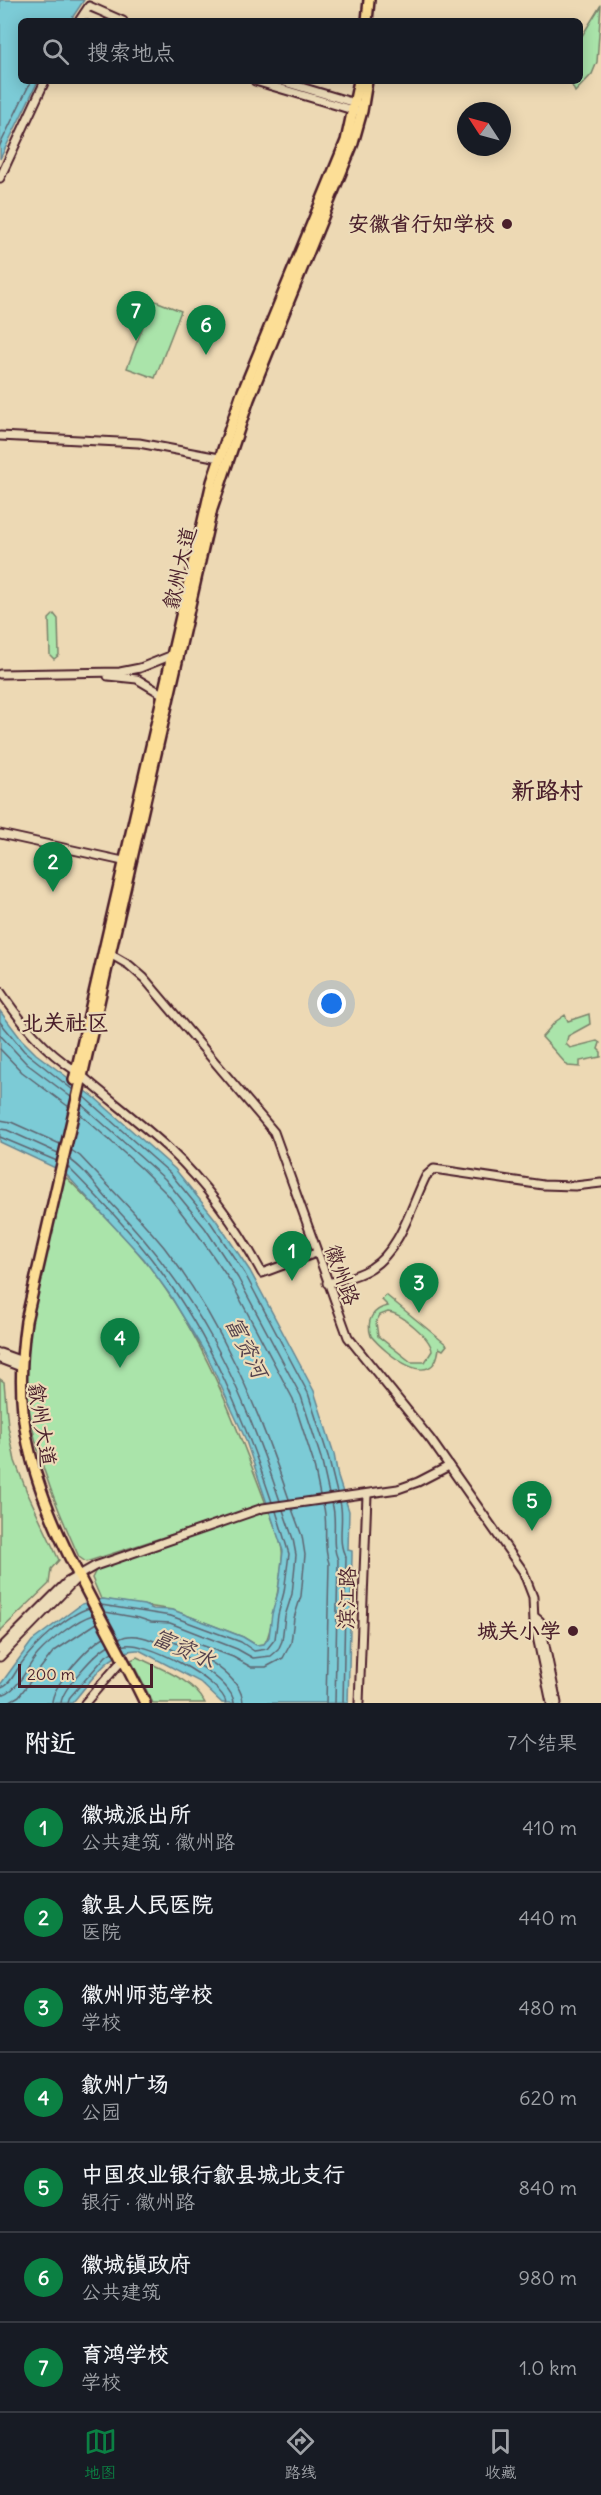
<!DOCTYPE html>
<html lang="zh">
<meta charset="utf-8">
<style>
:root{--surface:#171b24;--page:#242831;--text:#f1f3f6;--muted:#9ea1a6;--line:#363941;--accent:#0b8043}
body{margin:0;font-family:Delius,"LXGW WenKai TC",sans-serif;background:var(--page);color:var(--text)}
.compass{position:absolute;left:457px;top:102px;width:54px;height:54px;border-radius:50%;background:var(--surface);box-shadow:0 3px 15px #0003;rotate:306deg}
.scale{position:absolute;left:18px;bottom:15px;width:135px;box-sizing:border-box;padding-left:6px;border:3px solid #4a1f2b;border-top:0;font-size:16px;line-height:21px;white-space:nowrap;color:#4a1f2b;-webkit-text-stroke:4px #ecdbb8;paint-order:stroke}
.you{position:absolute;left:332px;top:1004px;width:21px;height:21px;margin:-15px;border:4px solid #fff;border-radius:50%;background:#1a73e8;box-shadow:0 0 0 9px #1a73e833}
.badge{display:grid;place-items:center;width:39px;height:39px;border-radius:50%;background:var(--accent);color:#fff;font-size:20px;font-weight:700}
.pin{position:absolute;translate:-50% -50px;filter:drop-shadow(0 2px 3px #0008)}
.pin::after{content:'';position:absolute;top:32px;width:21px;height:18px;background:inherit;clip-path:polygon(0 0,100% 0,50% 100%)}
.list{margin:0;padding:0;list-style:none}
h2{display:flex;justify-content:space-between;align-items:center;height:78px;margin:0;padding:0 24px;font-size:26px}
h2 small{font-size:20px;font-weight:400;color:var(--muted)}
.list li{display:grid;grid-template-columns:39px 1fr auto;gap:18px;align-items:center;box-sizing:border-box;height:90px;padding:0 24px;border-top:2px solid var(--line)}
.list b{display:block;font-size:22px;white-space:nowrap}
.list p{margin:0;font-size:20px;white-space:nowrap;color:var(--muted)}
.list em{font-size:20px;font-style:normal;color:var(--muted)}
.icon{flex:none;width:33px;height:33px;fill:none;stroke:currentColor;stroke-width:2;stroke-linecap:round;stroke-linejoin:round}
.map{position:relative;flex:none;width:601px;height:1703px;overflow:hidden}
.search{position:absolute;background:var(--surface);box-shadow:0 3px 15px #0003;left:18px;right:18px;top:18px;height:66px;display:flex;align-items:center;gap:15px;box-sizing:border-box;padding:0 21px;border-radius:9px;color:var(--muted);font-size:22px}
.sheet{height:708px;background:var(--surface)}
nav{display:flex;justify-content:space-around;align-items:center;box-sizing:border-box;height:84px;border-top:2px solid var(--line);background:var(--surface);font-size:16px;color:var(--muted)}
nav a{display:grid;justify-items:center;gap:3px}
nav .on{color:var(--accent)}
.map>svg:first-child{display:block}
.green{fill:#aae4aa;stroke:#7a826a;stroke-width:1.5;fill-rule:evenodd}
.water{fill:#7bcbd6;stroke:#678692;stroke-width:1.5}
.lines{fill:none;stroke-linecap:round;stroke-linejoin:round}
.shore{stroke:#5e646f;stroke-width:1.5}
.secondary-casing{stroke:#4a1f2b;stroke-width:11}
.highway-casing{stroke:#4a1f2b;stroke-width:14}
.secondary{stroke:#ecdbb8;stroke-width:7}
.highway{stroke:#fcde96;stroke-width:9}
.poi-dot{fill:#4a1f2b;stroke:#ecdbb8;stroke-width:2}
.labels{text-anchor:middle;stroke-width:4.5;stroke-linejoin:round;paint-order:stroke}
.poi-label{font-size:21px;font-weight:bold;fill:#4a1f2b;stroke:#ecdbb8;text-anchor:end}
.street-label{font-size:21px;fill:#4a1f2b;stroke:#ecdbb8}
.neighbourhood-label{font-size:22px;font-weight:bold;fill:#4a1f2b;stroke:#ecdbb8}
.water-label{font-size:22px;font-style:italic;fill:#54414d;stroke:#ecdbb8}
.quarter-label{font-size:24px;font-weight:bold;fill:#4a1f2b;stroke:#ecdbb8}
</style>
<div class="map">
<svg width="601" height="1703" viewBox="0 0 601 1703">
<rect width="100%" height="100%" fill="#edd9b4"/>
<filter id="ink" filterUnits="userSpaceOnUse"><feTurbulence type="fractalNoise" baseFrequency=".0167" numOctaves="2"/><feDisplacementMap in="SourceGraphic" scale="12" xChannelSelector="R" yChannelSelector="G"/><feConvolveMatrix kernelMatrix="1 2 1 2 8 2 1 2 1" color-interpolation-filters="sRGB"/></filter>
<g filter="url(#ink)">
<g class="green">
<polygon points="601,5 597,62 592,74 575,92 570,81 580,81 580,39"/>
<polygon points="153,300 181,311 155,378 127,368"/>
<polygon points="54,614 58,619 59,655 54,659 50,655 49,619"/>
<polygon points="589,1014 590,1024 568,1036 566,1044 570,1048 597,1041 600,1043 598,1049 601,1052 601,1057 580,1061 580,1067 568,1066 542,1037 555,1022 565,1015 568,1021"/>
<path d="M67 1178C95 1207 124 1234 149 1266 204 1338 234 1419 266 1504L86 1562 79 1557C59 1512 40 1468 31 1420 17 1341 45 1257 62 1181Z"/>
<path d="M386 1295 447 1345 443 1350 439 1348C434 1394 385 1353 371 1336 366 1321 372 1309 388 1306L382 1300ZM388 1312C401 1313 431 1338 432 1351L425 1362H411L378 1336 376 1322 380 1315Z"/>
<polygon points="0,1379 4,1382 8,1426 15,1461 27,1492 59,1560 51,1569 49,1584 0,1631"/>
<path d="M264 1510H269C273 1523 280 1537 282 1550 284 1560 271 1638 264 1644L256 1645 243 1637 173 1610 101 1599 92 1578 96 1570Z"/>
<path d="M137 1657C159 1668 194 1680 205 1703H153L131 1660Z"/>
</g>
<g class="water">
<polygon points="0,0 84,0 70,21 21,21 21,81 38,81 0,159"/>
<path d="M0 1011 21 1039 36 1054 94 1097 175 1169 216 1220 250 1271 314 1391 334 1454 338 1477 349 1511 348 1550 352 1551V1556L348 1703H222L200 1682 139 1650C110 1648 90 1683 72 1703H0V1685L32 1641 82 1604 103 1599 144 1605 153 1609 173 1610 243 1637 256 1645 264 1644 269 1637 272 1614 278 1592 283 1551 245 1438 207 1356 170 1295 144 1259 64 1172 0 1142Z"/>
</g>
<g class="lines">
<g class="shore">
<polyline points="0,145 31,81"/>
<polyline points="0,1022 24,1051 73,1090"/>
<polyline points="0,1035 27,1064 71,1097"/>
<polyline points="0,1049 22,1072 69,1107"/>
<polyline points="84,1097 170,1173 211,1223 245,1274 308,1393 328,1456 337,1493"/>
<polyline points="82,1105 165,1179 205,1228 238,1278 301,1396 321,1458 329,1494"/>
<polyline points="80,1114 141,1168 167,1194 197,1233 231,1282 293,1399 313,1461 320,1495"/>
<polyline points="0,1120 11,1122 60,1144"/>
<polyline points="0,1129 7,1130 58,1153"/>
<polyline points="0,1137 57,1161"/>
<path d="M71 1150 80 1156C108 1186 138 1215 164 1247 223 1324 258 1408 289 1499"/>
<path d="M69 1159C85 1169 97 1188 110 1202 199 1294 240 1381 280 1501"/>
<path d="M68 1167C99 1199 132 1232 159 1269 212 1340 244 1419 272 1502"/>
<path d="M340 1502C345 1519 336 1542 346 1557L343 1703"/>
<path d="M332 1503C338 1521 330 1543 338 1560L335 1703"/>
<path d="M323 1504C329 1523 322 1544 329 1563L326 1703"/>
<polyline points="101,1605 171,1616 241,1642 254,1651 267,1649 275,1639 278,1615 284,1592 289,1554 276,1511"/>
<polyline points="105,1612 139,1618 151,1622 170,1623 237,1649 253,1658 271,1656 278,1650 282,1641 285,1616 292,1594 296,1555 293,1539 283,1510"/>
<path d="M119 1639C126 1635 134 1635 142 1637 164 1642 233 1679 234 1703"/>
<path d="M122 1646C142 1637 224 1682 226 1703"/>
<path d="M0 1687C10 1686 15 1672 21 1664 34 1645 67 1615 89 1608"/>
<path d="M0 1695C18 1693 27 1666 38 1654 49 1642 77 1619 93 1615"/>
<polyline points="7,1703 19,1696 53,1652 97,1623"/>
<path d="M52 1703C52 1685 89 1646 104 1637"/>
<path d="M61 1703C62 1689 96 1652 109 1645"/>
<polyline points="68,1703 70,1697 106,1656 112,1652"/>
<path d="M243 1703C242 1672 188 1649 164 1637L162 1634 167 1632 233 1657 251 1667H266L283 1658 291 1643 294 1618 301 1596 305 1555 302 1536 292 1509"/>
</g>
<defs>
<g id="secondary">
<polyline points="84,14 101,21"/>
<polyline points="79,21 89,6 123,21"/>
<polyline points="255,81 356,111"/>
<polyline points="281,81 358,104"/>
<polyline points="0,178 45,81"/>
<polyline points="0,436 139,443 219,458"/>
<polyline points="0,674 120,672 140,668 170,656"/>
<polyline points="108,676 137,679 162,694"/>
<polyline points="0,834 123,861"/>
<polyline points="110,954 129,965 144,978 274,1132 348,1337 431,1440 523,1571 533,1597 534,1622 551,1703"/>
<path d="M0 991C21 1022 44 1051 76 1071"/>
<path d="M81 1075C110 1100 141 1123 169 1149 206 1184 238 1228 262 1273L316 1253"/>
<path d="M327 1283C342 1280 359 1276 371 1268 401 1249 411 1206 426 1176L434 1169 543 1185 575 1186 601 1183"/>
<polyline points="0,1353 22,1361"/>
<polyline points="0,1359 21,1367"/>
<polyline points="535,1617 540,1621 557,1703"/>
<polyline points="0,1649 67,1582 95,1566 263,1508 398,1489 418,1482 449,1466"/>
<polyline points="0,1657 80,1575"/>
<polyline points="85,1703 119,1664"/>
<polyline points="359,1703 367,1495"/>
</g>
<g id="highway">
<polyline points="367,21 369,0"/>
<polyline points="74,1080 212,482 241,396 346,141 359,81"/>
<path d="M145 1703C106 1621 47 1533 28 1444 19 1403 20 1362 26 1321L212 509 249 399 353 143 362 111 367 81"/>
</g>
</defs>
<use href="#secondary" class="secondary-casing"/>
<use href="#highway" class="highway-casing"/>
<use href="#secondary" class="secondary"/>
<use href="#highway" class="highway"/>
</g>
</g>
<g class="poi-dot">
<circle cx="507" cy="224" r="6"/>
<circle cx="573" cy="1631" r="6"/>
</g>
<g class="labels">
<g class="poi-label">
<text x="495" y="231">安徽省行知学校</text>
<text x="561" y="1638">城关小学</text>
</g>
<g class="street-label">
<text transform="translate(180 568) rotate(-77)" y="7">歙州大道</text>
<text transform="translate(342 1275) rotate(70)" y="7">徽州路</text>
<text transform="translate(42 1425) rotate(81)" y="7">歙州大道</text>
<text transform="translate(347 1598) rotate(-88)" y="7">滨江路</text>
</g>
<g class="neighbourhood-label">
<text x="65" y="1030">北关社区</text>
</g>
<g class="water-label">
<text transform="translate(247 1347) rotate(63)" y="8">富资河</text>
<text transform="translate(184 1648) rotate(24)" y="8">富资水</text>
</g>
<g class="quarter-label">
<text x="547" y="799">新路村</text>
</g>
</g>
</svg>
<svg class="compass" viewBox="-18 -18 36 36"><path d="M0-13l5 13h-10z" fill="#e53935"/><path d="M0 13l5-13h-10z" fill="#9ea1a6"/></svg>
<div class="scale">200 m</div>
<div class="you"></div>
<div class="pin badge" style="left:292px;top:1281px">1</div>
<div class="pin badge" style="left:53px;top:892px">2</div>
<div class="pin badge" style="left:419px;top:1313px">3</div>
<div class="pin badge" style="left:120px;top:1368px">4</div>
<div class="pin badge" style="left:532px;top:1531px">5</div>
<div class="pin badge" style="left:206px;top:355px">6</div>
<div class="pin badge" style="left:136px;top:341px">7</div>
<div class="search"><svg class="icon" aria-label="search" viewBox="0 0 24 24"><circle cx="10" cy="10" r="6"/><path d="M15 15l6 6"/></svg>搜索地点</div>
</div>
<section class="sheet">
<h2>附近<small>7个结果</small></h2>
<ul class="list">
<li><span class="badge">1</span><div><b>徽城派出所</b><p>公共建筑 · 徽州路</p></div><em>410 m</em></li>
<li><span class="badge">2</span><div><b>歙县人民医院</b><p>医院</p></div><em>440 m</em></li>
<li><span class="badge">3</span><div><b>徽州师范学校</b><p>学校</p></div><em>480 m</em></li>
<li><span class="badge">4</span><div><b>歙州广场</b><p>公园</p></div><em>620 m</em></li>
<li><span class="badge">5</span><div><b>中国农业银行歙县城北支行</b><p>银行 · 徽州路</p></div><em>840 m</em></li>
<li><span class="badge">6</span><div><b>徽城镇政府</b><p>公共建筑</p></div><em>980 m</em></li>
<li><span class="badge">7</span><div><b>育鸿学校</b><p>学校</p></div><em>1.0 km</em></li>
</ul>
</section>
<nav>
<a class="on"><svg class="icon" aria-label="map" viewBox="0 0 24 24"><path d="M3 6l6-2 6 2 6-2v14l-6 2-6-2-6 2zM9 4v14M15 6v14"/></svg>地图</a>
<a><svg class="icon" aria-label="directions" viewBox="0 0 24 24"><path d="M12 3l9 9-9 9-9-9zM9 14v-3h6M13 9l2 2-2 2"/></svg>路线</a>
<a><svg class="icon" aria-label="saved" viewBox="0 0 24 24"><path d="M7 4h10v16l-5-4-5 4z"/></svg>收藏</a>
</nav>
